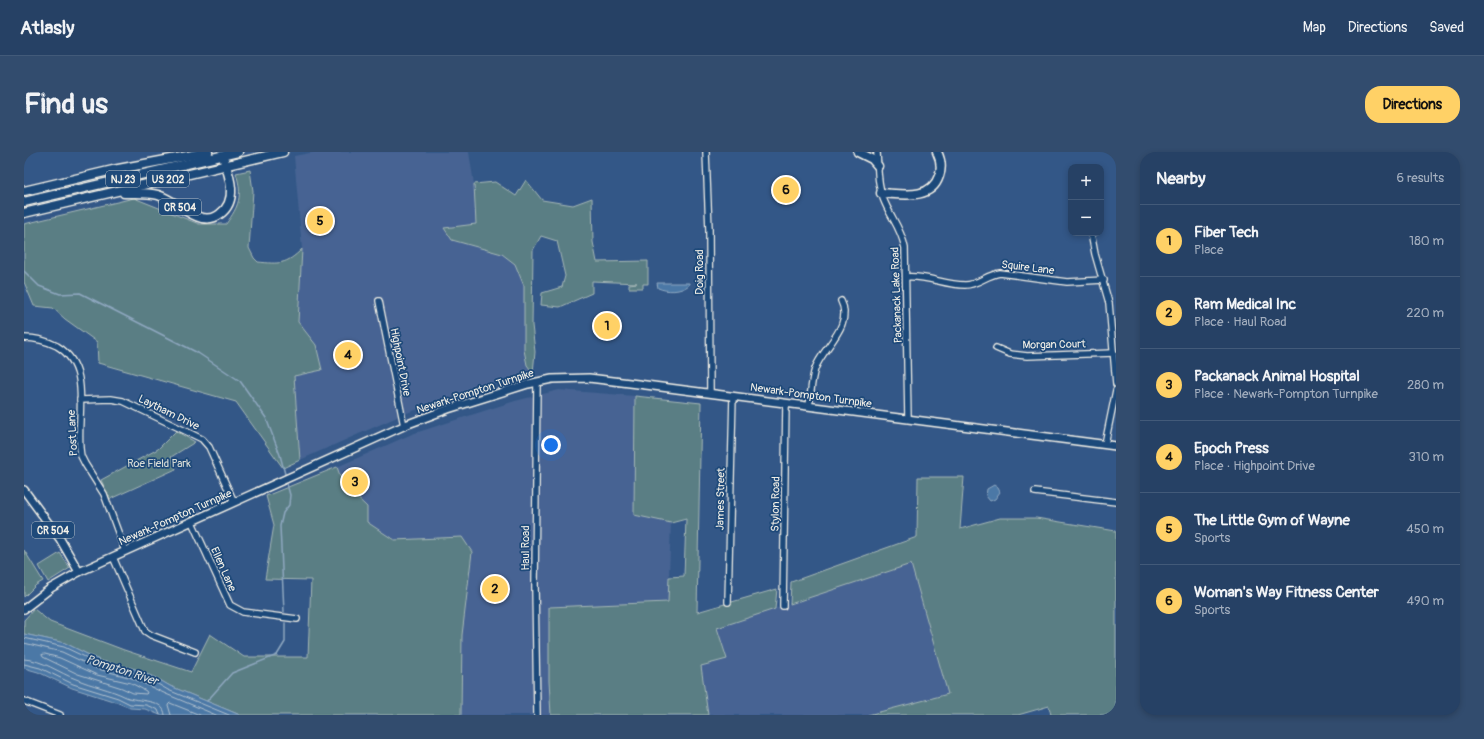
<!DOCTYPE html>
<meta charset="utf-8">
<style>
:root{--surface:#264165;--page:#324c6e;--text:#f1f3f6;--muted:#a4afbf;--line:#425a79;--accent:#ffd166}
body{margin:0;font-family:Pangolin,sans-serif;background:var(--page);color:var(--text)}
.controls{position:absolute;right:12px;top:12px;display:grid;overflow:hidden;border-radius:8px;box-shadow:0 2px 6px #0003}
.controls button{width:36px;height:36px;display:grid;place-items:center;padding:0;border:0;border-bottom:1px solid var(--line);background:var(--surface);color:var(--text);font:20px sans-serif}
.you{position:absolute;left:527px;top:293px;width:14px;height:14px;margin:-10px;border:3px solid #fff;border-radius:50%;background:#1a73e8;box-shadow:0 0 0 6px #1a73e833}
.badge{display:grid;place-items:center;width:26px;height:26px;border-radius:50%;background:var(--accent);color:#111;font-size:13px;font-weight:700}
.pin{position:absolute;translate:-50% -50%;border:2px solid #fff;box-shadow:0 1px 4px #0006}
.list{margin:0;padding:0;list-style:none}
h2{display:flex;justify-content:space-between;align-items:center;height:52px;margin:0;padding:0 16px;font-size:17px}
h2 small{font-size:13px;font-weight:400;color:var(--muted)}
.list li{display:grid;grid-template-columns:26px 1fr auto;gap:12px;align-items:center;box-sizing:border-box;height:72px;padding:0 16px;border-top:1px solid var(--line)}
.list b{display:block;font-size:15px;white-space:nowrap}
.list p{margin:0;font-size:13px;white-space:nowrap;color:var(--muted)}
.list em{font-size:13px;font-style:normal;color:var(--muted)}
.map{position:relative;flex:none;width:1092px;height:563px;overflow:hidden;border-radius:16px}
header{display:flex;align-items:center;gap:24px;box-sizing:border-box;height:56px;padding:0 20px;background:var(--surface);border-bottom:1px solid var(--line)}
header strong{font-size:19px}
nav{display:flex;gap:22px;margin-inline-start:auto;font-size:14px}
.intro{display:flex;align-items:center;justify-content:space-between;box-sizing:border-box;height:96px;padding:0 24px}
h1{margin:0;font-size:28px}
.button{padding:10px 18px;border-radius:16px;background:var(--accent);color:#111;font-size:14px;font-weight:700}
main{display:flex;gap:24px;padding:0 24px}
aside{flex:1;background:var(--surface);border-radius:16px;box-shadow:0 2px 6px #0003}
.map>svg:first-child{display:block}
.built{fill:#466493}
.green{fill:#5a7e84;stroke:#a7b8b6}
.water{fill:#4c78a6;stroke:#8fa8c0}
.lines{fill:none;stroke-linecap:round;stroke-linejoin:round}
.shore{stroke:#b1c1ce;stroke-width:1}
.stream{stroke:#8fa8c0;stroke-width:1.5}
.minor-casing{stroke:#f4f1e8;stroke-width:8}
.major-casing{stroke:#f4f1e8;stroke-width:10}
.highway-casing{stroke:#f4f1e8;stroke-width:11}
.minor{stroke:#1f4a7a;stroke-width:5.5}
.major{stroke:#1f4a7a;stroke-width:7}
.highway{stroke:#1f4a7a;stroke-width:8}
.labels{text-anchor:middle;stroke-width:3.5;stroke-linejoin:round;paint-order:stroke}
.shield{fill:#1f4a7a;stroke:#b4bfc7;stroke-width:1}
.shield-label{font-size:10px;font-weight:bold;fill:#f4f1e8}
.street-label{font-size:11px;fill:#f4f1e8;stroke:#1f4a7a}
.park-label{font-size:11px;fill:#dde0d9;stroke:#1f4a7a}
.water-label{font-size:12px;font-style:italic;fill:#dbdfde;stroke:#1f4a7a}
</style>
<header>
<strong>Atlasly</strong>
<nav><a>Map</a><a>Directions</a><a>Saved</a></nav>
</header>
<div class="intro"><h1>Find us</h1><a class="button">Directions</a></div>
<main>
<div class="map">
<svg width="1092" height="563" viewBox="0 0 1092 563">
<rect width="100%" height="100%" fill="#335787"/>
<filter id="ink" filterUnits="userSpaceOnUse"><feTurbulence type="fractalNoise" baseFrequency=".025" numOctaves="2"/><feDisplacementMap in="SourceGraphic" scale="8" xChannelSelector="R" yChannelSelector="G"/><feConvolveMatrix kernelMatrix="1 2 1 2 8 2 1 2 1" color-interpolation-filters="sRGB"/></filter>
<g filter="url(#ink)">
<g class="built">
<polygon points="291,0 445,0 450,32 452,72 421,76 428,88 478,102 491,112 500,134 500,198 503,213 509,221 473,230 380,262 276,308 270,224 298,218 292,193 274,170 278,97 270,4"/>
<polygon points="535,238 611,244 610,362 647,371 644,450 525,455 525,529 527,563 437,563 438,507 438,385 370,388 343,370 343,355 319,332 313,315 388,282 491,249"/>
<polygon points="887,411 924,542 844,563 684,563 677,514 703,507 693,476"/>
</g>
<g class="green">
<path d="M226 18 229 39 225 96 230 106 234 110C255 112 262 113 278 97L274 170 292 193 298 218 270 224 276 308 259 316 212 250 74 211 73 190 41 167 29 156 10 154 0 130V72L110 46 175 72H202C215 54 219 44 212 21Z"/>
<polygon points="502,28 518,48 549,53 568,46 569,90 573,110 624,109 624,132 619,132 619,136 605,136 605,132 613,131 568,129 568,141 536,155 517,153 518,141 538,135 541,124 533,89 517,84 509,98 508,173 511,200 509,221 503,213 500,198 500,134 491,112 478,102 428,88 420,76 452,72 450,32 471,30 492,44"/>
<polygon points="611,244 677,251 673,460 753,437 751,457 693,476 703,507 677,514 684,563 527,563 525,529 525,455 644,450 645,425 660,424 662,367 647,371 610,363"/>
<polygon points="152,279 171,290 147,305 152,317 86,347 77,328 134,297"/>
<polygon points="313,315 319,332 343,355 343,370 370,388 438,385 448,400 438,483 437,563 216,563 146,534 134,527 111,517 77,509 41,491 0,482 0,468 10,457 26,470 100,498 167,520 186,482 220,505 284,505 287,428 241,427 250,373 242,344"/>
<polygon points="894,325 940,325 936,377 976,366 1012,366 1092,379 1092,563 1027,563 1025,554 994,563 844,563 924,542 887,412 766,452 767,430 893,385"/>
<polygon points="0,398 19,429 12,433 0,445"/>
<polygon points="36,401 46,416 24,430 15,414"/>
</g>
<g class="water">
<path d="M633 131H665V133C657 140 643 140 634 136Z"/>
<polygon points="970,333 974,336 976,340 971,347 966,349 962,344 963,337"/>
<polygon points="0,482 41,491 77,509 111,517 134,527 146,534 216,563 136,563 121,557 106,556 92,550 48,536 14,520 0,516"/>
</g>
<g class="lines">
<g class="shore">
<polyline points="0,486 40,495 76,512 110,521 132,531 144,538 205,563"/>
<polyline points="0,491 38,500 74,517 108,526 142,542 192,563"/>
<polygon points="21,502 36,506 73,523 107,531 122,539 123,541 122,542 109,541 98,536 54,522 19,505 18,503"/>
<path d="M0 507C19 508 35 521 52 527 68 534 86 537 102 545 113 550 140 546 141 563"/>
<polyline points="0,512 16,516 49,532 94,546 106,552 122,553 134,558 136,563"/>
<polyline points="147,563 144,553 146,551 176,563"/>
</g>
<g class="stream">
<polyline points="0,119 15,134 36,142 56,141 174,201 216,229 242,266 256,303 261,322"/>
<polyline points="260,460 256,374 259,361 265,353 266,343 263,332"/>
<polyline points="183,549 208,521 253,503 261,490 261,471"/>
</g>
<defs>
<g id="minor">
<polyline points="682,0 685,78 686,241"/>
<path d="M853 0C854 15 853 31 859 46 866 65 877 75 881 96L884 267"/>
<polyline points="1067,81 1071,102 1085,151 1092,232"/>
<path d="M882 125C903 123 920 133 941 133 954 133 962 123 976 121L1043 130 1080 128"/>
<polyline points="355,149 380,274"/>
<path d="M0 186C11 186 23 189 33 194 71 217 50 268 57 304L61 312 80 342 101 399"/>
<polyline points="972,196 986,202 1003,204 1090,201"/>
<polyline points="56,248 87,247 99,249 178,287 185,295 210,350"/>
<path d="M785 254C787 242 787 229 791 217 798 196 830 174 817 149"/>
<polyline points="1081,292 1092,238"/>
<polyline points="1011,340 1092,350"/>
<polyline points="168,370 206,453 219,460 273,467"/>
<polyline points="89,405 121,479 127,483 171,500"/>
<polyline points="704,450 709,244"/>
<polyline points="759,454 762,251"/>
<polyline points="0,549 36,563"/>
<polyline points="513,563 511,434 513,230"/>
</g>
<g id="major">
<polyline points="0,338 36,387 55,420"/>
<polyline points="0,457 27,436 55,420 384,272 424,257 504,232 528,227 565,226 614,232 1092,294"/>
</g>
<g id="highway">
<polyline points="834,0 848,7 854,14"/>
<polyline points="0,39 89,18 184,0"/>
<path d="M100 41C111 41 123 40 134 43 150 48 162 62 178 66 184 67 191 66 196 62 214 49 206 25 200 8"/>
<path d="M857 41C877 42 907 49 915 24 918 16 917 8 913 0"/>
<polyline points="0,50 214,0"/>
<polyline points="0,61 259,0"/>
</g>
</defs>
<use href="#minor" class="minor-casing"/>
<use href="#major" class="major-casing"/>
<use href="#highway" class="highway-casing"/>
<use href="#minor" class="minor"/>
<use href="#major" class="major"/>
<use href="#highway" class="highway"/>
</g>
</g>
<g class="labels">
<g class="shield">
<rect x="82" y="19" width="34" height="16" rx="3"/>
<rect x="123" y="19" width="42" height="16" rx="3"/>
<rect x="135" y="47" width="42" height="16" rx="3"/>
<rect x="8" y="370" width="42" height="16" rx="3"/>
</g>
<g class="shield-label">
<text x="99" y="31">NJ 23</text>
<text x="144" y="31">US 202</text>
<text x="156" y="59">CR 504</text>
<text x="29" y="382">CR 504</text>
</g>
<g class="street-label">
<text transform="translate(1004 115) rotate(7)" y="4">Squire Lane</text>
<text transform="translate(675 120) rotate(-90)" y="4">Doig Road</text>
<text transform="translate(872 143) rotate(-92)" y="4">Packanack Lake Road</text>
<text transform="translate(1030 192) rotate(-1)" y="4">Morgan Court</text>
<text transform="translate(377 210) rotate(79)" y="4">Highpoint Drive</text>
<text transform="translate(451 239) rotate(-18)" y="4">Newark-Pompton Turnpike</text>
<text transform="translate(787 243) rotate(8)" y="4">Newark-Pompton Turnpike</text>
<text transform="translate(145 260) rotate(26)" y="4">Laytham Drive</text>
<text transform="translate(48 281) rotate(-93)" y="4">Post Lane</text>
<text transform="translate(696 347) rotate(-89)" y="4">James Street</text>
<text transform="translate(751 352) rotate(-89)" y="4">Stylon Road</text>
<text transform="translate(151 365) rotate(-24)" y="4">Newark-Pompton Turnpike</text>
<text transform="translate(501 396) rotate(-90)" y="4">Haul Road</text>
<text transform="translate(200 417) rotate(66)" y="4">Ellen Lane</text>
</g>
<g class="park-label">
<text x="135" y="315">Roe Field Park</text>
</g>
<g class="water-label">
<text transform="translate(98 518) rotate(18)" y="4">Pompton River</text>
</g>
</g>
</svg>
<div class="controls">
<button>+</button>
<button>−</button>
</div>
<div class="you"></div>
<div class="pin badge" style="left:583px;top:174px">1</div>
<div class="pin badge" style="left:471px;top:437px">2</div>
<div class="pin badge" style="left:331px;top:330px">3</div>
<div class="pin badge" style="left:324px;top:203px">4</div>
<div class="pin badge" style="left:296px;top:69px">5</div>
<div class="pin badge" style="left:762px;top:38px">6</div>
</div>
<aside>
<h2>Nearby<small>6 results</small></h2>
<ul class="list">
<li><span class="badge">1</span><div><b>Fiber Tech</b><p>Place</p></div><em>180 m</em></li>
<li><span class="badge">2</span><div><b>Ram Medical Inc</b><p>Place · Haul Road</p></div><em>220 m</em></li>
<li><span class="badge">3</span><div><b>Packanack Animal Hospital</b><p>Place · Newark-Pompton Turnpike</p></div><em>280 m</em></li>
<li><span class="badge">4</span><div><b>Epoch Press</b><p>Place · Highpoint Drive</p></div><em>310 m</em></li>
<li><span class="badge">5</span><div><b>The Little Gym of Wayne</b><p>Sports</p></div><em>450 m</em></li>
<li><span class="badge">6</span><div><b>Woman's Way Fitness Center</b><p>Sports</p></div><em>490 m</em></li>
</ul>
</aside>
</main>
